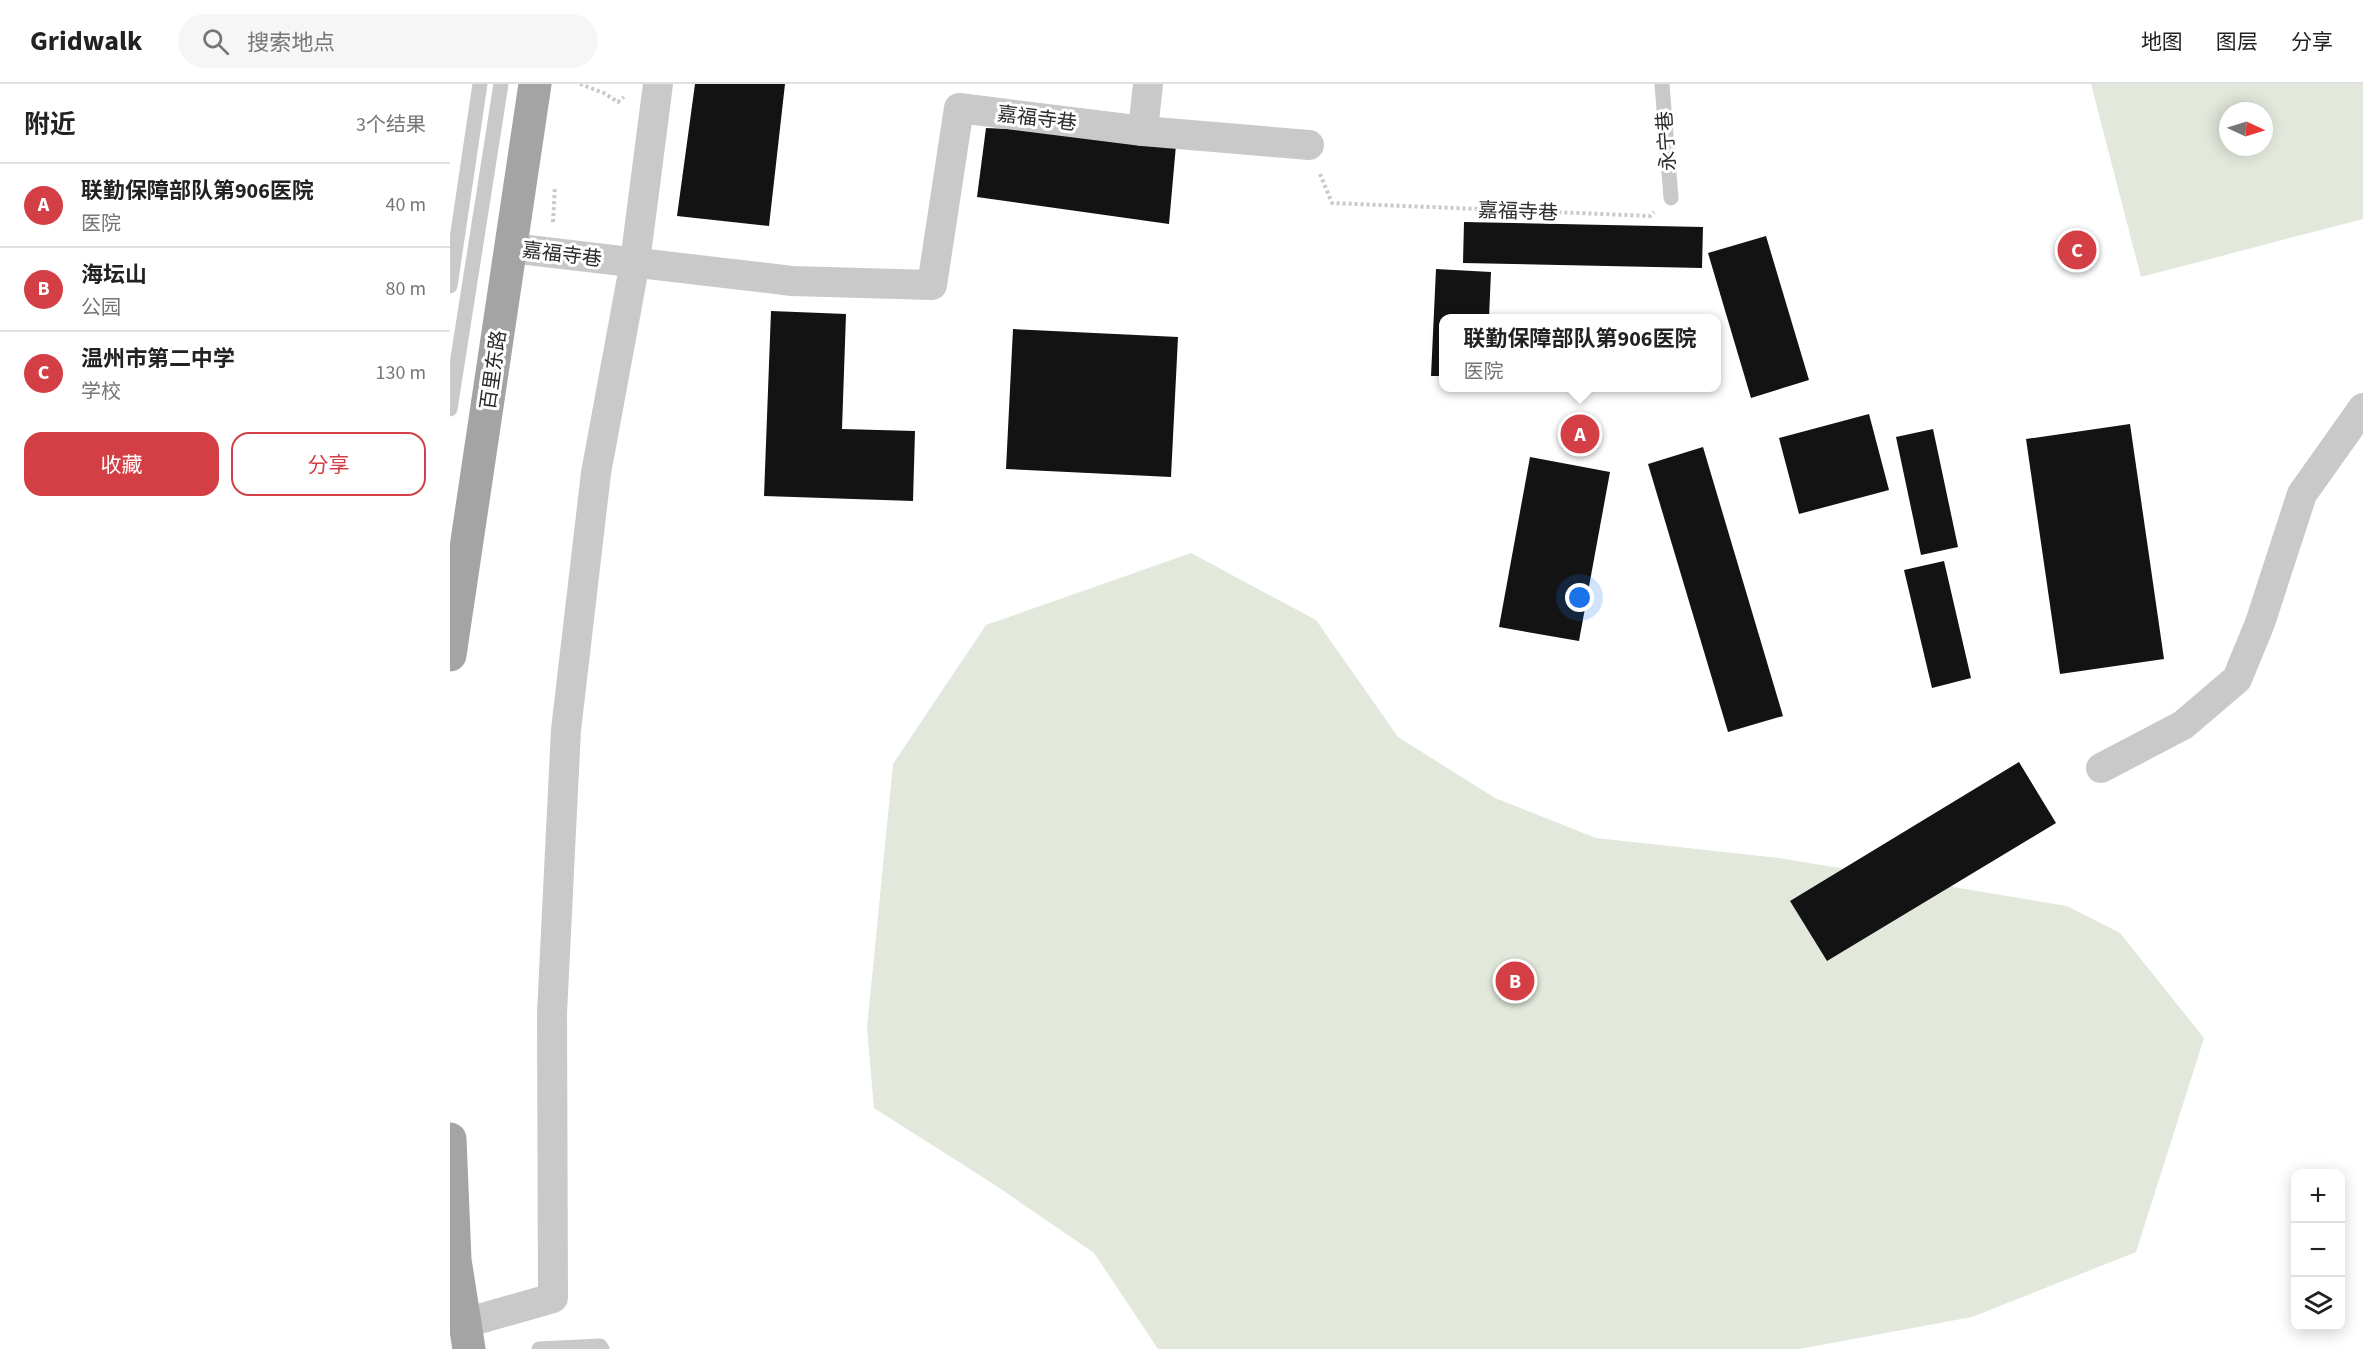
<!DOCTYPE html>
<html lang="zh">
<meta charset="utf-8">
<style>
:root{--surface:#fff;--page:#f6f6f6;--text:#222;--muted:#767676;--line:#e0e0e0;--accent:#d33f45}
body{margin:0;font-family:"Source Sans 3","Noto Sans SC",sans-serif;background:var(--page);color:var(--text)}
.controls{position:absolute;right:18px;bottom:18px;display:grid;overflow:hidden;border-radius:12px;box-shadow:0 3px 15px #0003}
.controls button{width:54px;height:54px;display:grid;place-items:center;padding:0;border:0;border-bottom:2px solid var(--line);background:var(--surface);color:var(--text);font:30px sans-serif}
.compass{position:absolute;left:1769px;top:18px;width:54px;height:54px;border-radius:50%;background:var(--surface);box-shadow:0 3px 15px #0003;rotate:94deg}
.you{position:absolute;left:1130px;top:514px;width:21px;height:21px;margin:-15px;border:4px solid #fff;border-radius:50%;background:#1a73e8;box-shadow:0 0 0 9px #1a73e833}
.badge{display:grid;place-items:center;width:39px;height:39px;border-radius:50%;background:var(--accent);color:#fff;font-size:20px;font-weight:700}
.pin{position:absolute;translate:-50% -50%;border:3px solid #fff;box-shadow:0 2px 6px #0006}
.popup{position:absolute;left:989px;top:230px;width:282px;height:78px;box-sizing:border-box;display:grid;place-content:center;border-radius:12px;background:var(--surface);filter:drop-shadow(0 2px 4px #0005);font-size:20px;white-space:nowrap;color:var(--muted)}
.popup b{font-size:22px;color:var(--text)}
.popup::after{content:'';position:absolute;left:50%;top:100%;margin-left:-12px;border:12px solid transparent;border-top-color:var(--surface)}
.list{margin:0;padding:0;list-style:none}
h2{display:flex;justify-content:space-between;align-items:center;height:78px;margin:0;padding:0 24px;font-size:26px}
h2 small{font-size:20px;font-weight:400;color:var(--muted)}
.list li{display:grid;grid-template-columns:39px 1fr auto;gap:18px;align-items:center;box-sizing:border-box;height:84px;padding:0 24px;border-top:2px solid var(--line)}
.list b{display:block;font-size:22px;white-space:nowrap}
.list p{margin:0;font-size:20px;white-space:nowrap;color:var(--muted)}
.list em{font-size:20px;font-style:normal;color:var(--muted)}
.actions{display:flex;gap:12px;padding:18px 24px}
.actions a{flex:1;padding:14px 0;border:2px solid var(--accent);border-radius:18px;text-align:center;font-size:21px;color:var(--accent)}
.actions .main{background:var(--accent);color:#fff}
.icon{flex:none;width:33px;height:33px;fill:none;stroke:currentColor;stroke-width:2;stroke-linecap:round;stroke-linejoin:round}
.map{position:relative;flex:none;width:1913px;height:1265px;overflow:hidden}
header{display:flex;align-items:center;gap:36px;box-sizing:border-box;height:84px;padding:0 30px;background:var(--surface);border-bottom:2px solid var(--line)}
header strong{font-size:28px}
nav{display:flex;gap:33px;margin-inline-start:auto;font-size:21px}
.search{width:420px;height:54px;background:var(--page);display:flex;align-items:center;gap:15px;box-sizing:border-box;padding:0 21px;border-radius:33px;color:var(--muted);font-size:22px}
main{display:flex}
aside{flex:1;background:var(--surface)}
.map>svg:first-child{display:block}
.green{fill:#e2e8db;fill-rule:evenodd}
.building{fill:#131313}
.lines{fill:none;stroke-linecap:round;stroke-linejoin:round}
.path{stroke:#c9c9c9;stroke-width:4;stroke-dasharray:3 3;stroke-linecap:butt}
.service{stroke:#c9c9c9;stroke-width:15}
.minor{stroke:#c9c9c9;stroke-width:30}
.primary{stroke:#a4a4a4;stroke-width:33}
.labels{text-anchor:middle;stroke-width:6;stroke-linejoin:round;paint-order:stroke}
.street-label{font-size:20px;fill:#2c2c2c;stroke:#fff}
</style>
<header>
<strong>Gridwalk</strong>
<div class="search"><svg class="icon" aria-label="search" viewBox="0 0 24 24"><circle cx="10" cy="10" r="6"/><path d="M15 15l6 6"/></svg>搜索地点</div>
<nav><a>地图</a><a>图层</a><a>分享</a></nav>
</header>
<main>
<aside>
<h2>附近<small>3个结果</small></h2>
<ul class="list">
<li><span class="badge">A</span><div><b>联勤保障部队第906医院</b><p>医院</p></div><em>40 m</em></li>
<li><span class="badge">B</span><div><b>海坛山</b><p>公园</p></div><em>80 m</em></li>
<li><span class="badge">C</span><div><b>温州市第二中学</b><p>学校</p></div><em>130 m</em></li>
</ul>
<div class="actions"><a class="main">收藏</a><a>分享</a></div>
</aside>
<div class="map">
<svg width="1913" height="1265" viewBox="0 0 1913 1265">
<rect width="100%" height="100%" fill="#fff"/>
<g class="green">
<path d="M1641 0H1913V135L1691 193ZM1778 27H1814V63H1778Z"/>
<polygon points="741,469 866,536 948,653 1045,714 1146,754 1329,774 1617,822 1670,849 1754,954 1686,1168 1522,1233 1349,1265 708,1265 644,1169 545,1101 424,1024 417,944 443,680 536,541"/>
</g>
<g class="building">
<polygon points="245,0 335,0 319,142 227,132"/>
<polygon points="536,44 640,49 726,61 719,140 527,113"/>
<polygon points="1014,138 1253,143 1252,184 1013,179"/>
<polygon points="1316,152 1359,296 1301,314 1258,169"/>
<polygon points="986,185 1041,188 1039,234 994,234 994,292 981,292"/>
<polygon points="321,227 396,230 392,345 465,347 463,417 314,412"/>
<polygon points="563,245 728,253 721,393 556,385"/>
<polygon points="1419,330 1439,406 1349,430 1329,354"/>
<polygon points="1680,340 1714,575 1610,590 1576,355"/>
<polygon points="1483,345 1508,463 1471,471 1446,353"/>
<polygon points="1253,363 1333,632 1278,648 1198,380"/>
<polygon points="1080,373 1160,388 1129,557 1049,543"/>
<polygon points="1494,477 1521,594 1482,604 1454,486"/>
<polygon points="1569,678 1606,739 1377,877 1340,817"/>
</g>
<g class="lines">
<g class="path">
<polyline points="130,0 154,9 168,18 174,13"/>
<polyline points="870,90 882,119 1200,132 1204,128"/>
<polyline points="103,138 105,103"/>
</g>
<g class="service">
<polyline points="1212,0 1221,114"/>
<polyline points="0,202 30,0"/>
<polyline points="0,325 51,0"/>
<polyline points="89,1265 150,1262 152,1265"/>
</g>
<g class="minor">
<polyline points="693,47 698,0"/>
<polyline points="61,164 342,197 482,201 509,24 693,47 859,61"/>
<polyline points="1651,684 1733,641 1787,595 1810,539 1852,410 1913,324"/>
<polyline points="15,1239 103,1214 102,929 116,646 146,389 185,178 208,0"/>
</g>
<g class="primary">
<polyline points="0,571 85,0"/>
<polyline points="0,1055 5,1176 19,1265"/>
</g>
</g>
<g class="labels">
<g class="street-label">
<text transform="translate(587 34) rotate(7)" y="7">嘉福寺巷</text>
<text transform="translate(1216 57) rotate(-94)" y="7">永宁巷</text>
<text transform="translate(1068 127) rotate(2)" y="7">嘉福寺巷</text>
<text transform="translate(112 170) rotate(7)" y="7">嘉福寺巷</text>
<text transform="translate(43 286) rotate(-82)" y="7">百里东路</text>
</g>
</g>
</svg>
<div class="controls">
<button>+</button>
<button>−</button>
<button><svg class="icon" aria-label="layers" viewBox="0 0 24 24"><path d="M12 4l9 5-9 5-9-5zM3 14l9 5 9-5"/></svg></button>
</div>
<svg class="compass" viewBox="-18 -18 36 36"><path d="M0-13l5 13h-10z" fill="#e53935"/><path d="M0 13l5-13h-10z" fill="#767676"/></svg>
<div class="you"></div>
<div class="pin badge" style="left:1130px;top:350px">A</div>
<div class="popup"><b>联勤保障部队第906医院</b>医院</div>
<div class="pin badge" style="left:1065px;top:897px">B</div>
<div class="pin badge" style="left:1627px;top:166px">C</div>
</div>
</main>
